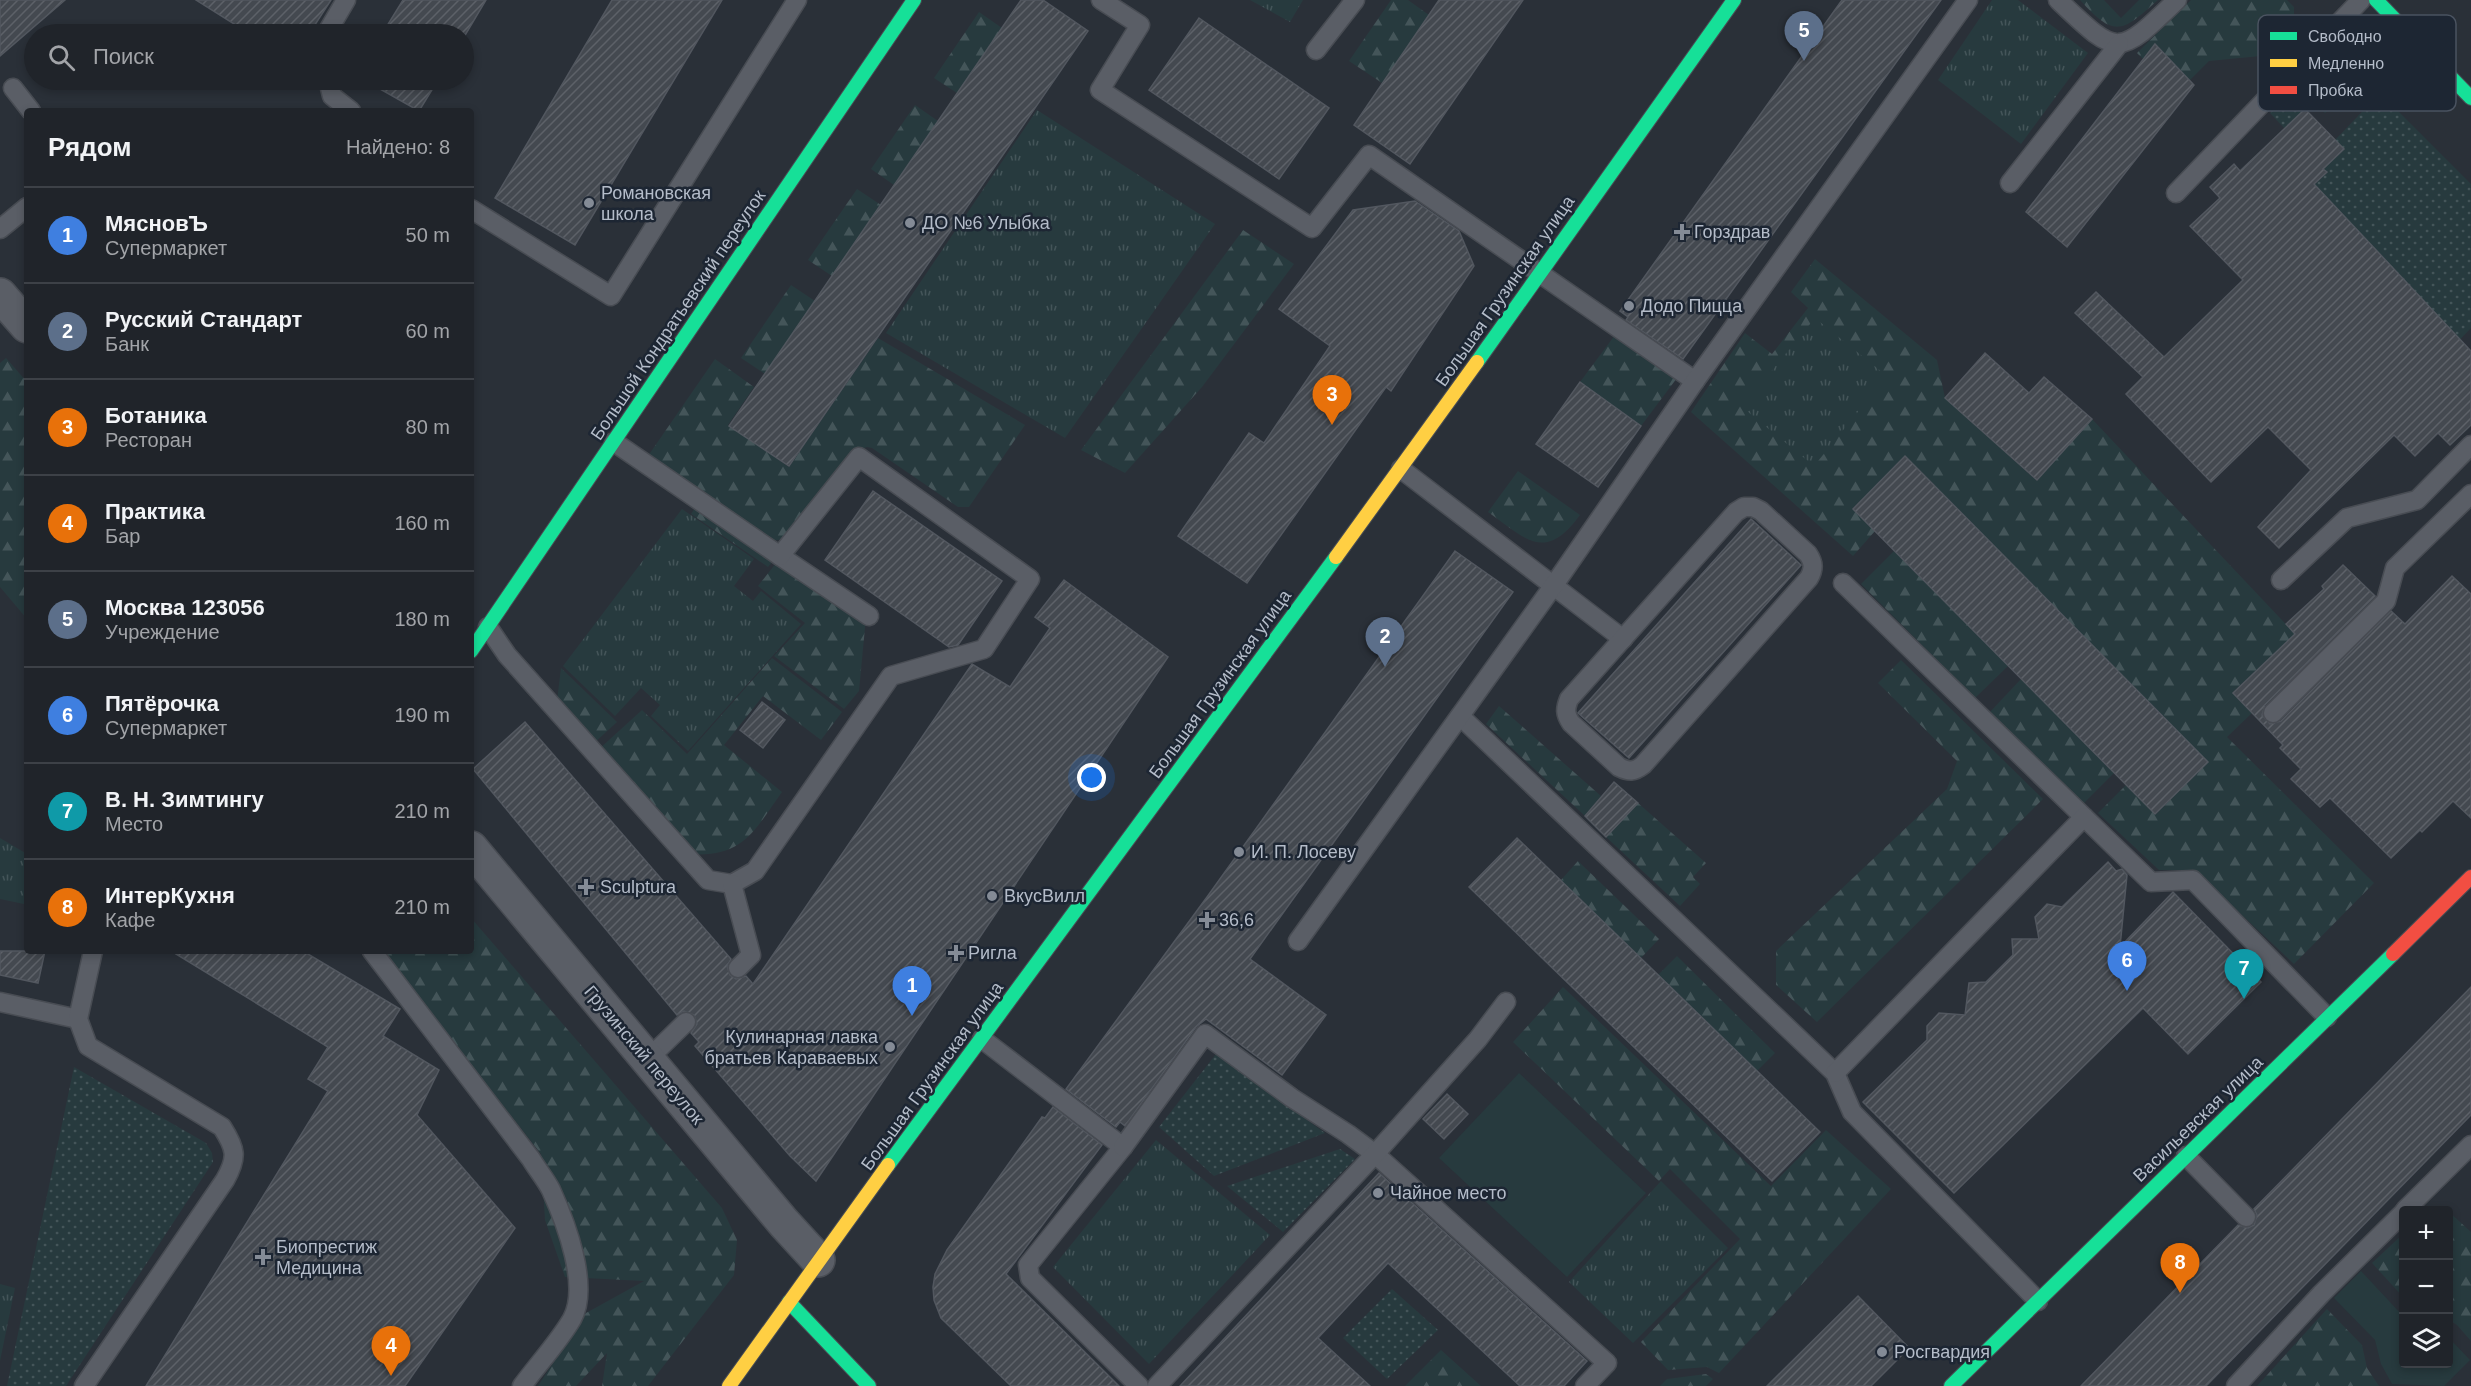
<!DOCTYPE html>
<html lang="ru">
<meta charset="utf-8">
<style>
:root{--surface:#20242a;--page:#282c32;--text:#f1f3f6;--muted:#a2a4a8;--line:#3d4147;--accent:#848b96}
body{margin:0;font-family:Arial,sans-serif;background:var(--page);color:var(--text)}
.controls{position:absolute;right:18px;bottom:18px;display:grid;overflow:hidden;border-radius:6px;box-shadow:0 3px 9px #0003}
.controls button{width:54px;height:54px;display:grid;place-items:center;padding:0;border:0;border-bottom:2px solid var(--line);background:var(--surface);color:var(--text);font:30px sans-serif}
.you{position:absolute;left:1092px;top:778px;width:21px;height:21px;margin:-15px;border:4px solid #fff;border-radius:50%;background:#1a73e8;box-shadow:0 0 0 9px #1a73e833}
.badge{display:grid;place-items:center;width:39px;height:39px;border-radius:50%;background:var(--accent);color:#fff;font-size:20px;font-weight:700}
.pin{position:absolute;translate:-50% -50px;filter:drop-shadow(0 2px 3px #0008)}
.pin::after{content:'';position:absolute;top:32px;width:21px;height:18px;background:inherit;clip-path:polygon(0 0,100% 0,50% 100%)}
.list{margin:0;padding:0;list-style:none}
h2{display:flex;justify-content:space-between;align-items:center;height:78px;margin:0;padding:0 24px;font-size:26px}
h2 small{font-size:20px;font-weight:400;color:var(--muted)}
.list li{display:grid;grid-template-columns:39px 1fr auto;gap:18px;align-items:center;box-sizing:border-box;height:96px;padding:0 24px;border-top:2px solid var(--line)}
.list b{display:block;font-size:22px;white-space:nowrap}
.list p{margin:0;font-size:20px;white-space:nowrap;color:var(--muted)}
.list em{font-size:20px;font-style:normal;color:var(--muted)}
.icon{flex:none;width:33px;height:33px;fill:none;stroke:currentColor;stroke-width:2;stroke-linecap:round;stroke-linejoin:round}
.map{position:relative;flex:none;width:2471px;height:1386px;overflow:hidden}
.search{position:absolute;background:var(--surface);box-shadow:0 3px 9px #0003;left:24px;top:24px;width:450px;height:66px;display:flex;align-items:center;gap:15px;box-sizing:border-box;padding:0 21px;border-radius:33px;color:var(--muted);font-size:22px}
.panel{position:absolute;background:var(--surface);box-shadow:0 3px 9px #0003;left:24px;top:108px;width:450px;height:846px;border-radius:6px}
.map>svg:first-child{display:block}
.grass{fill:url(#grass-dots)}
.forest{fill:url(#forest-firs)}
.park{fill:url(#park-tufts)}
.pitch{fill:#273a3e}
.building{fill:url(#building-hatch);stroke:#52575f;stroke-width:1.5}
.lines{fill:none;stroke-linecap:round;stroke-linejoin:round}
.lane-casing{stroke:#484c53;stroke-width:21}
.street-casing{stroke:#484c53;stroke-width:36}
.fast-casing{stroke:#484c53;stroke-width:16}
.slow-casing{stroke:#484c53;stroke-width:16}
.jam-casing{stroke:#484c53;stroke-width:16}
.lane{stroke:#5a5e66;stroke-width:18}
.street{stroke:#5a5e66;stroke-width:33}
.fast{stroke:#16e098;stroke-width:14}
.slow{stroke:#ffcf43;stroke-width:14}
.jam{stroke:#f24e42;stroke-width:14}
.poi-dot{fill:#848b96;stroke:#1d2633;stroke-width:2}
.labels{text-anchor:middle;stroke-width:5;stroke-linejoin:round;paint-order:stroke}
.poi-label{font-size:18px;fill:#b4bcc9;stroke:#1d2633;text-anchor:start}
.street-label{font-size:18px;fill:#b4bcc9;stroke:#1d2633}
.key{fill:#1d2633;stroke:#4a5360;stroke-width:1.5}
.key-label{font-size:16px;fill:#b4bcc9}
</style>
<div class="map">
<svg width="2471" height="1386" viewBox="0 0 2471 1386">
<defs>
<pattern id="grass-dots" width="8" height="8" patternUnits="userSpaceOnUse" patternTransform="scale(1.5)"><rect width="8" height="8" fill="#273a3e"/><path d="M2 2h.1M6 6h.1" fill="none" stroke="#445559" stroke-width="1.8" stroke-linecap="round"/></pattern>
<pattern id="forest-firs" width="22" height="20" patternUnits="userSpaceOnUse" patternTransform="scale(1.5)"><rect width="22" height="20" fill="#273a3e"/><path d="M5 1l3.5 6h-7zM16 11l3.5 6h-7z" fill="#445559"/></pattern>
<pattern id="park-tufts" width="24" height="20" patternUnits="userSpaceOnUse" patternTransform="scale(1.5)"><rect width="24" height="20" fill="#273a3e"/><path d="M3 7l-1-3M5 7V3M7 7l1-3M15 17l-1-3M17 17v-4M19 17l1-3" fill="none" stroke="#445559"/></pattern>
<pattern id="building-hatch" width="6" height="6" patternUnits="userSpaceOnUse" patternTransform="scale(1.5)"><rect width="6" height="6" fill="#444950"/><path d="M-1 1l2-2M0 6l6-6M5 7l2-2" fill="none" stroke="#5d6168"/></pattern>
</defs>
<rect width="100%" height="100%" fill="#2a3038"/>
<g class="grass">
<polygon points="2336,50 2363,77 2325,113 2313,101 2285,129 2270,113"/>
<polygon points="2380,93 2471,184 2471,328 2443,357 2294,203 2327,173 2323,169 2335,140"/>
<polygon points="1216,1054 1325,1133 1214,1176 1159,1127"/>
<polygon points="74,1067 206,1143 212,1153 213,1162 66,1386 7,1386"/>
<polygon points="1340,1149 1355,1159 1283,1232 1227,1186"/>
<polygon points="1392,1289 1438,1330 1387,1379 1343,1338"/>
</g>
<g class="forest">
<polygon points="1391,0 1408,0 1429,15 1382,83 1349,61"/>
<path d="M2080 0H2104L2121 18 2139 0H2158C2122 32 2115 39 2080 0Z"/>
<polygon points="2191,0 2287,0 2294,7 2294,31 2271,55 2209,61 2190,80 2155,44 2143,59 2137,53"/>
<polygon points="979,12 1002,28 957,93 934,78"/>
<polygon points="915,105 938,121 894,185 871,169"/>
<polygon points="857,189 881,205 832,276 808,260"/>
<polygon points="1243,230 1294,264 1202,387 1125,473 1081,450"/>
<polygon points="1815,259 1937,360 1945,398 2036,480 2092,419 2295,634 2233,692 2252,713 2227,737 2374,883 2294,964 2194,870 2159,870 2098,813 2126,785 2156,814 2208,762 1906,457 1853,508 1875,531 1853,556 1691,412 1745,333 1772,354 1808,308 1791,292"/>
<polygon points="791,285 815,301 765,374 741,358"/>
<polygon points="1615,335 1677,378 1641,426 1580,382"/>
<polygon points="878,338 1025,425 969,507 958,507 872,448 867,447 856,451 785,539 771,541 648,456 715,359 754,387 728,425 789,467"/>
<polygon points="6,358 27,382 27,619 0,587 0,363"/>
<path d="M1518 471 1580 515C1545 563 1526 539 1488 512Z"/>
<polygon points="699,502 777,556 768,567 691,514"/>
<polygon points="1894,551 2008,666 1975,698 1861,584"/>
<polygon points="780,558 866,617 859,691 844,709 774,656 805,623 758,586"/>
<path d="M772 658 842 712 821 740 763 696 724 745 782 792C754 831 743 858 689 854L598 750 642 710 687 754Z"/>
<polygon points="1901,660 2043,799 1817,1022 1776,985 1776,951 1947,789 1957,761 1878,683"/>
<polygon points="561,668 617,722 593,744 557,701"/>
<polygon points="2021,679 2114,773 2083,804 1990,712"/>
<polygon points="1499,706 1601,796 1585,816 1486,724"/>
<polygon points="1638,803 1706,863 1693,877 1700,884 1680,906 1606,837"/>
<polygon points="1578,861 1659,939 1641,958 1561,880"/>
<polygon points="471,918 722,1208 737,1240 734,1275 648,1386 602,1386 607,1353 576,1386 538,1386 586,1313 644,1281 565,1277 545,1220 541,1154 382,951 471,951"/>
<polygon points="1677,956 1775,1053 1757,1071 1658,975"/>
<polygon points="1563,987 1771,1186 1826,1130 1891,1189 1719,1373 1707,1367 1668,1370 1641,1342 1740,1239 1670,1169 1659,1181 1513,1042"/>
<polygon points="2448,1211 2471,1232 2471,1341 2457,1325 2449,1320"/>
<polygon points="2403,1234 2403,1297 2372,1263"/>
<polygon points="2327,1309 2362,1345 2367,1368 2379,1386 2257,1386"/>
<polygon points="1441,1350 1481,1386 1405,1386"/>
<polygon points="1706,1374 1713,1379 1706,1386 1660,1386 1667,1379"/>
</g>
<g class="park">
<polygon points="1250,0 1303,0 1290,22"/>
<polygon points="1992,0 2018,0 2088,53 2021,144 1938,80"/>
<polygon points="1037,110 1215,224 1065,438 886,333"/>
<polygon points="1815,318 1887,376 1814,466 1742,407"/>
<polygon points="682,509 754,559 734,586 753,601 761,591 801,624 688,751 651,716 660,705 641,688 615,716 563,666"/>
<polygon points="0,838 27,854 27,899 24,904 0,899"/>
<polygon points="1156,1140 1270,1235 1149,1364 1053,1267"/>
<polygon points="1661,1181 1728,1248 1633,1343 1569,1282"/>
<polygon points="0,1284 15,1288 0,1361"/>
</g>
<g class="pitch">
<polygon points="1519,1073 1646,1193 1567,1277 1439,1158"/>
<polygon points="2361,1271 2403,1316 2404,1364 2448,1364 2449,1338 2470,1360 2444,1386 2392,1384 2381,1364 2375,1340 2334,1298"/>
</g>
<g class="building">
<polygon points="0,0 65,0 0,56"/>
<polygon points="196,0 331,0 309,34 250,34"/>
<polygon points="403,0 486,0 464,37 464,34 382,34"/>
<polygon points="612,0 722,0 575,245 495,198"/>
<polygon points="1021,0 1043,0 1088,31 789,466 729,426"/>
<polygon points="1439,0 1523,0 1410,164 1354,125"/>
<polygon points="1842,0 1941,0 1683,359 1626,320 1628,317 1620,311"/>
<polygon points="1199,18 1329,108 1279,179 1149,90"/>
<polygon points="2155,44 2194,85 2067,247 2026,212"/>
<polygon points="364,80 438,80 419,111"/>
<polygon points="2305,109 2344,149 2323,169 2327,172 2314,184 2471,351 2471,425 2450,445 2438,433 2415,456 2394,435 2279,548 2258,527 2311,470 2268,427 2211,482 2126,394 2143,377 2075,313 2096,292 2164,357 2243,280 2190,226 2220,198 2210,187 2234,164 2240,171"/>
<polygon points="1415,201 1459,231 1474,266 1391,391 1386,387 1247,583 1178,536 1249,433 1264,443 1330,346 1279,309 1353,210"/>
<polygon points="1985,353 2029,393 2044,377 2092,419 2037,480 1945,398"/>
<polygon points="1580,382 1641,426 1598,487 1536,444"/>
<polygon points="1905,456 2208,762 2155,814 1853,509"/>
<polygon points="873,491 1002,581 958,645 949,647 825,560"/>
<polygon points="1751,519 1801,565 1629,758 1578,713"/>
<polygon points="1455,551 1513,592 1250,959 1326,1015 1282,1075 1206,1019 1196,1027 1125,1126 1120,1122 1116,1127 1066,1089 1207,897"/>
<polygon points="2343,565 2375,596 2265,705 2262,715 2270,724 2281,721 2391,611 2405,624 2452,576 2471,594 2471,818 2453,801 2422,832 2420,830 2391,858 2330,798 2320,807 2291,779 2301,769 2280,748 2283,745 2233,693 2295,634 2286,624 2324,589 2322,586"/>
<polygon points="1064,580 1168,657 816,1181 790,1156 695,1046 699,1042 691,1033 697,1024 694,1015 684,1011 677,1015 473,769 525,722 731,959 727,966 730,975 736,979 746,976 753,984 972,664 1010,687 1050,628 1035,617"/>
<polygon points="762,702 785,720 763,748 740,730"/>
<polygon points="1614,782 1638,803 1606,837 1585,816"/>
<polygon points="1517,838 1820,1132 1772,1181 1469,887"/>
<polygon points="2108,862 2116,871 2122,869 2127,875 2120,947 2173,892 2261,982 2188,1054 2143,1008 1954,1193 1863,1102 1927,1040 1927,1026 1939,1013 1965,1015 1969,983 1986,982 2013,955 2012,939 2039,939 2035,917 2047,904 2062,907"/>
<polygon points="0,951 45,951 38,983 0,975"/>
<polygon points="171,951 303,951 400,1009 383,1036 439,1070 417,1115 515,1228 405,1386 146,1386 328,1091 308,1079 328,1047"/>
<polygon points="2471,987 2471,1115 2206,1386 2081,1386 2238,1225 2248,1228 2254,1225 2257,1215 2254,1209"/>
<polygon points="1447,1094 1468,1114 1444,1139 1423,1119"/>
<polygon points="1053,1107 1102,1145 1006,1274 1119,1386 1011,1386 941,1318 934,1300 933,1287 935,1274 947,1250 1042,1117 1045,1118"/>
<polygon points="1379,1173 1587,1361 1564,1386 1520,1386 1388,1263 1318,1338 1370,1386 1180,1386"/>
<polygon points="1858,1296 1909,1348 1871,1386 1767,1386"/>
</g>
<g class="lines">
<defs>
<g id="lane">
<polyline points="1101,0 1140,25 1100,90 1312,228 1369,155 1695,381"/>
<path d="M2058 0C2118 57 2117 58 2177 0"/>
<polyline points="326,34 346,0"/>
<polyline points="1316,50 1355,0"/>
<polyline points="328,80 332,96 351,111"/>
<polyline points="13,88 31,111"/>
<polyline points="2010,183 2119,44"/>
<polyline points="2176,193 2361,0"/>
<polyline points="471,209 611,296 797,0"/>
<polyline points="0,229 27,207"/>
<polyline points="1401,469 1623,639"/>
<path d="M1744 507H1753L1761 511 1808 554C1814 563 1814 569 1809 578L1643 765C1634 772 1629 772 1619 767L1571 723C1565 714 1565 709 1569 699L1736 512Z"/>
<polyline points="780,556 869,616"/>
<polyline points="2281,580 2347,518 2417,500 2471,445"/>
<polyline points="1843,583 2084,817"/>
<polyline points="488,627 507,655 708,880 732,884 755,871 891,676 984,649 1030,579 859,457 780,556 614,442"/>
<polyline points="2273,713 2386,601 2395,568 2471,494"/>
<polyline points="1460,716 1835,1073 1852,1112 2038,1301"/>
<polyline points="732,884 751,955 738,968"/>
<polyline points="1298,941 1554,585 1695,381 1968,0"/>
<path d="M372 951 531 1159C537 1169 546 1180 551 1190 566 1223 590 1286 572 1319 558 1343 538 1364 522 1386"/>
<polyline points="0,1002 78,1019"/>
<polyline points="982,1039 1123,1147 1028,1265 1030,1278 1139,1386"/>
<polyline points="648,1059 686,1022"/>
<polyline points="1835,1073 2084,817 2151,882 2193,880 2327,1017"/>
<polyline points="1123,1147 1205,1034 1292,1098 1348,1134 1375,1154 1607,1363 1585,1386"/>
<polyline points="2186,1156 2246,1217"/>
<polyline points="2405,1210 2471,1145"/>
<path d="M84 1386 225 1180C238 1157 236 1149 222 1127L88 1046 78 1019 93 951"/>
<polyline points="1157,1386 1375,1154 1478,1039 1506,1002"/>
<polyline points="2236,1386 2321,1294 2404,1212"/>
</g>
<g id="street">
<polyline points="0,295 27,326"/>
<polyline points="471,848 784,1223 818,1260"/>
</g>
<g id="fast">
<polyline points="2376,0 2471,98"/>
<polyline points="1477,362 1734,0"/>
<polyline points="471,651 914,0"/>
<polyline points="888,1165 1336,557"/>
<polyline points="789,1302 869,1386"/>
<polyline points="1951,1386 2393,954"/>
</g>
<g id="slow">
<polyline points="1336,557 1477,362"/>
<polyline points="729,1386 888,1165"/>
</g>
<polyline id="jam" points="2393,954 2471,877"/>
</defs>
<use href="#lane" class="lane-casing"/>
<use href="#street" class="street-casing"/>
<use href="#fast" class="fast-casing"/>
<use href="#slow" class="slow-casing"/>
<use href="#jam" class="jam-casing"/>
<use href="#lane" class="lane"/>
<use href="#street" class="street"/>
<use href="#fast" class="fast"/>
<use href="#slow" class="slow"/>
<use href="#jam" class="jam"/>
</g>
<g class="poi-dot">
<circle cx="589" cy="203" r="6"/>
<circle cx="910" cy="223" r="6"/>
<path d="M1679 223h6v6h6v6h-6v6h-6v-6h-6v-6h6z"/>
<circle cx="1629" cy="306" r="6"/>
<circle cx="1239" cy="852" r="6"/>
<path d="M583 878h6v6h6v6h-6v6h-6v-6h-6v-6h6z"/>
<circle cx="992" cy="896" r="6"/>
<path d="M1204 911h6v6h6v6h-6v6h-6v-6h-6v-6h6z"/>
<path d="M953 944h6v6h6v6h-6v6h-6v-6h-6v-6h6z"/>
<circle cx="890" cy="1047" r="6"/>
<circle cx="1378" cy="1193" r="6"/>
<path d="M260 1248h6v6h6v6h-6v6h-6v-6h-6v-6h6z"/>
<circle cx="1882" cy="1352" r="6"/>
</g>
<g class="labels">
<g class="poi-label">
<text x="601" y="199">Романовская<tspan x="601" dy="21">школа</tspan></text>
<text x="922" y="229">ДО №6 Улыбка</text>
<text x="1694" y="238">Горздрав</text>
<text x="1641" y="312">Додо Пицца</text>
<text x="1251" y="858">И. П. Лосеву</text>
<text x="600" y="893">Sculptura</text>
<text x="1004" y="902">ВкусВилл</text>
<text x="1219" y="926">36,6</text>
<text x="968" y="959">Ригла</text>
<text x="878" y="1043" text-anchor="end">Кулинарная лавка<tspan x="878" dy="21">братьев Караваевых</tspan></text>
<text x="1390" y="1199">Чайное место</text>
<text x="276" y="1253">Биопрестиж<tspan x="276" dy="21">Медицина</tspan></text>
<text x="1894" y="1358">Росгвардия</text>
</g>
<g class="street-label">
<text transform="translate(1505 291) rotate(-55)" y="6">Большая Грузинская улица</text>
<text transform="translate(678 315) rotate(-56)" y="6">Большой Кондратьевский переулок</text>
<text transform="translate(1220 684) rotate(-54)" y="6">Большая Грузинская улица</text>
<text transform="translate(644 1055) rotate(50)" y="6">Грузинский переулок</text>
<text transform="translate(932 1076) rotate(-54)" y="6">Большая Грузинская улица</text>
<text transform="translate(2198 1119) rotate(-44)" y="6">Васильевская улица</text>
</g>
</g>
<rect x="2258" y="15" width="198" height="96" rx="9" class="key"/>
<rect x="2270" y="32" width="27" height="8" fill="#16e098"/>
<rect x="2270" y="59" width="27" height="8" fill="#ffcf43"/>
<rect x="2270" y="86" width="27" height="8" fill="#f24e42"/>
<g class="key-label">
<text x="2308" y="42">Свободно</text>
<text x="2308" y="69">Медленно</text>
<text x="2308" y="96">Пробка</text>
</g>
</svg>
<div class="controls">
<button>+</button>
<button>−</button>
<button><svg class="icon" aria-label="layers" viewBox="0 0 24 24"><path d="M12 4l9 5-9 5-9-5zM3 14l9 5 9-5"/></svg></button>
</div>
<div class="you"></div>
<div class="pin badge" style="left:912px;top:1016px;background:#3f7fe0">1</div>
<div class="pin badge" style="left:1385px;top:667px;background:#5c6f8a">2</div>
<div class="pin badge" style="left:1332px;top:425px;background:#e8710a">3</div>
<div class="pin badge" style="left:391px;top:1376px;background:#e8710a">4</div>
<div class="pin badge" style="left:1804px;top:61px;background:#5c6f8a">5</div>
<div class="pin badge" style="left:2127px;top:991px;background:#3f7fe0">6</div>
<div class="pin badge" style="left:2244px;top:999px;background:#0f9aa8">7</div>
<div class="pin badge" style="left:2180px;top:1293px;background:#e8710a">8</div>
<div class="search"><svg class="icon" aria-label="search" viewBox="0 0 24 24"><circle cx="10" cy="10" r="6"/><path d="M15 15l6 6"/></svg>Поиск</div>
<section class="panel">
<h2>Рядом<small>Найдено: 8</small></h2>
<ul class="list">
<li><span class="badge" style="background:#3f7fe0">1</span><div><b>МясновЪ</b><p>Супермаркет</p></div><em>50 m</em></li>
<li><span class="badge" style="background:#5c6f8a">2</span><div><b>Русский Стандарт</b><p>Банк</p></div><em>60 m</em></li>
<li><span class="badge" style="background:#e8710a">3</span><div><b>Ботаника</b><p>Ресторан</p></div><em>80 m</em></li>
<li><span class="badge" style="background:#e8710a">4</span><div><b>Практика</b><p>Бар</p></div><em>160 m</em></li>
<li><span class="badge" style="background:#5c6f8a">5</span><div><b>Москва 123056</b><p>Учреждение</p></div><em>180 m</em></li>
<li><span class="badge" style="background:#3f7fe0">6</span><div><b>Пятёрочка</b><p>Супермаркет</p></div><em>190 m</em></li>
<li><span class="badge" style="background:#0f9aa8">7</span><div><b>В. Н. Зимтингу</b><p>Место</p></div><em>210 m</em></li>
<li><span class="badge" style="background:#e8710a">8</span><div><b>ИнтерКухня</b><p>Кафе</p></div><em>210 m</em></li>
</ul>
</section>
</div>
